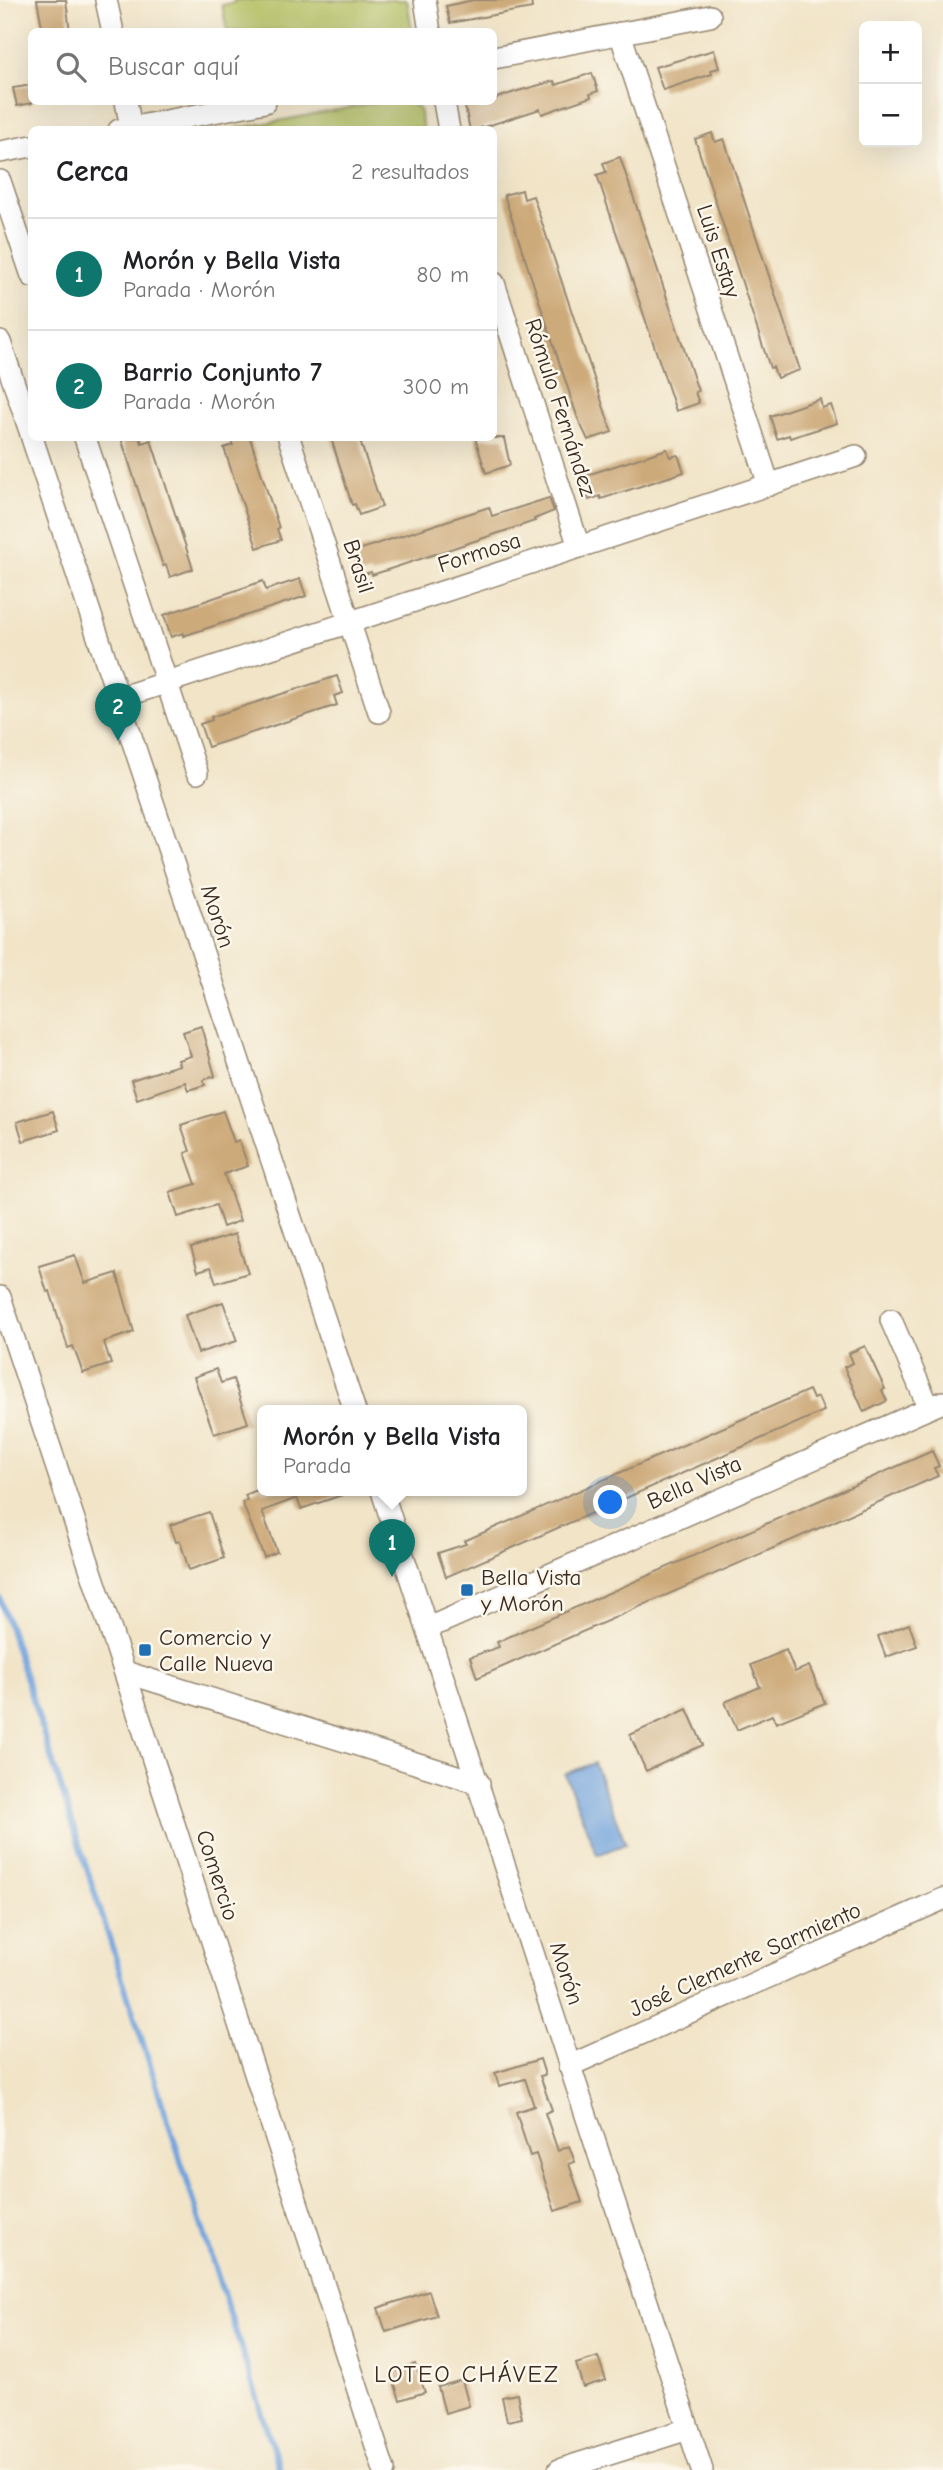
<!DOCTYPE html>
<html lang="es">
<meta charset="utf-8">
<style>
:root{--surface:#fff;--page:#f2f2f2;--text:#202124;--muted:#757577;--line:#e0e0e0;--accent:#0f766e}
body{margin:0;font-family:"Comic Neue",sans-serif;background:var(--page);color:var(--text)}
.controls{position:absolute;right:21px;top:21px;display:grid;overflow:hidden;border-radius:10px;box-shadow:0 7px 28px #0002}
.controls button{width:63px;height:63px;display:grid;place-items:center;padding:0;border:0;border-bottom:2px solid var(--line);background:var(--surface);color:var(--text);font:35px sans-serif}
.you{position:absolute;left:611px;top:1503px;width:24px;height:24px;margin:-18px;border:5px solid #fff;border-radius:50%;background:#1a73e8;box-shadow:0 0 0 10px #1a73e833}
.badge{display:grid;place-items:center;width:46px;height:46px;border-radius:50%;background:var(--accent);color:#fff;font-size:23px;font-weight:700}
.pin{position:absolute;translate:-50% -58px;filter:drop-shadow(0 2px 4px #0008)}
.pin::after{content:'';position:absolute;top:37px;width:24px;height:21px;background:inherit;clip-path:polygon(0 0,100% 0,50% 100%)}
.popup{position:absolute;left:257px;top:1405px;width:270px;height:91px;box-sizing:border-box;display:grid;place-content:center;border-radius:10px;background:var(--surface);filter:drop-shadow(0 2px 5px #0005);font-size:23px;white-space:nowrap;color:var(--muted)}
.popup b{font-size:26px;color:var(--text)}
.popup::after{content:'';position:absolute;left:50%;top:100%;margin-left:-14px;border:14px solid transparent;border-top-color:var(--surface)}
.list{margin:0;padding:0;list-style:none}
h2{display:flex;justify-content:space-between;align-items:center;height:91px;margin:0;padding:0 28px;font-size:30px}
h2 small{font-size:23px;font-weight:400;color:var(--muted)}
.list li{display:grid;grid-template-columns:46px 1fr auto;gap:21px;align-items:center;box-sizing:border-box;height:112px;padding:0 28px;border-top:2px solid var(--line)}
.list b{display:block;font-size:26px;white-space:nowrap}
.list p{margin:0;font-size:23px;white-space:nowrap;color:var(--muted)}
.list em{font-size:23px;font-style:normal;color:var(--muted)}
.icon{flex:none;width:38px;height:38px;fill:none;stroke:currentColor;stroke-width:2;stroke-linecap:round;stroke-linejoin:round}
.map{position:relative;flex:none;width:943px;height:2470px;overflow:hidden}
.search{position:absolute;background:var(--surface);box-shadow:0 7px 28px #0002;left:28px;top:28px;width:469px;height:77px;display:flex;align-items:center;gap:18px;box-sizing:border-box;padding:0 24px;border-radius:10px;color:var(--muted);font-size:26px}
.panel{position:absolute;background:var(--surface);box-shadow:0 7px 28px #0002;left:28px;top:126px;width:469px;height:315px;border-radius:10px}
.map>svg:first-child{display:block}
.green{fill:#b1be60;stroke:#76743f;stroke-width:2}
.water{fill:#71a3dc;stroke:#56667d;stroke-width:2}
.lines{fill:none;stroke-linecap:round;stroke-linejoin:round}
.stream{stroke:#71a3dc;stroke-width:6}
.building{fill:#cdaa7a}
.street-casing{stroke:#968772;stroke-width:24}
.street{stroke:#fff;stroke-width:21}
.poi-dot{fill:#1f6fb2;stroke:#fbf7ec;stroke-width:2.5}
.labels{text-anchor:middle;stroke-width:5;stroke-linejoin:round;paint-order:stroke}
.street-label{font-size:23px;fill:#3b2a1e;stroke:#fbf7ec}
.poi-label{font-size:23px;fill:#3b2a1e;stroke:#fbf7ec;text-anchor:start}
.neighbourhood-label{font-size:24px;letter-spacing:2px;fill:#3b2a1e;stroke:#fbf7ec}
</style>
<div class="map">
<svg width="943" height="2470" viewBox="0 0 943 2470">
<rect width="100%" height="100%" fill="#fbf7ec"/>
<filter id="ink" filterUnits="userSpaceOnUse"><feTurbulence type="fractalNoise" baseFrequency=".0143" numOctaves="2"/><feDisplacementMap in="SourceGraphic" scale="14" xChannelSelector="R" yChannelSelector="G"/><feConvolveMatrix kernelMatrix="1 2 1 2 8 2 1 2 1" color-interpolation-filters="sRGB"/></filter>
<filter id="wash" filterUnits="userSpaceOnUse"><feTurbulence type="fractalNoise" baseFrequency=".00686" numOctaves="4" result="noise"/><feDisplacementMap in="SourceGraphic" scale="28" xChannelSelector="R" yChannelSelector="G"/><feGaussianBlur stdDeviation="1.57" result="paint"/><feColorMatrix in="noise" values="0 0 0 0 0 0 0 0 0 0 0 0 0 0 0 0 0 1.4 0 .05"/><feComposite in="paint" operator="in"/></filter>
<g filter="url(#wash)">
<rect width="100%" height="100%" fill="#f1e4c7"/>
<g class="green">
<polygon points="234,0 407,0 412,29 411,32 227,31 222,5 234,3"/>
<polygon points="380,102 410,102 419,109 423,129 235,129"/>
</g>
<polygon class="water" points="594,1763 626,1844 597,1855 565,1774"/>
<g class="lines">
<polyline class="stream" points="0,1598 280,2470"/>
</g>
<g id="blocks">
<g class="building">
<polygon points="37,0 66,0 70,32 43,32"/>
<polygon points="473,0 531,0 532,8 450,23 446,6"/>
<polygon points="714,50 719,68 711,70 712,74 663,90 655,67"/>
<polygon points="592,73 598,91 590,94 591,97 542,114 540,109 484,127 470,130 465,107 477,104 477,102 494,102 494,99 518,91 554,81 556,85"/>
<polygon points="32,85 32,103 17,106 13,88"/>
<polygon points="712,133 715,142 724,139 800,370 777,378 773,367 770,368 695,139"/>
<polygon points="620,157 698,391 695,392 699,403 676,411 597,175 606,172 603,163"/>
<polygon points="522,190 524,199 533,196 612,432 588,440 578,419 504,195"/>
<polygon points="820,399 822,408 831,405 837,423 790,438 789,435 777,439 770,416"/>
<polygon points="121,438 140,438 142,443 151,440 193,569 170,577 166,565 163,566"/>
<polygon points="230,438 250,438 279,528 277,529 281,540 257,548 224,448 233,445"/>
<polygon points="331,438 359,438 382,507 359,515 355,504 352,505"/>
<polygon points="475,438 504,438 510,465 486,473"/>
<polygon points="667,449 670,457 678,455 684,472 601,499 600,496 589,500 581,477"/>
<polygon points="549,498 554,511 534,519 535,521 372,575 371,572 360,575 352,552 489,507 492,516"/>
<polygon points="300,579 306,596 183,636 183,633 171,637 164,615 263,581 266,590"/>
<polygon points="337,676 343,693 334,696 337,705 208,747 200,724 212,720 211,717"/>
<polygon points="201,1026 215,1076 203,1080 205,1085 188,1090 185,1082 137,1099 131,1080 179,1065 178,1060 191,1056 183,1032"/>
<polygon points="53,1111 59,1130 23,1141 17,1122"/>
<polygon points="223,1111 234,1142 239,1140 248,1166 224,1174 240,1221 223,1227 216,1205 178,1217 170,1192 196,1184 185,1153 190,1151 181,1125"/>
<polygon points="235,1234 248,1273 216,1283 211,1267 198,1271 191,1248"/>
<polygon points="75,1255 85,1283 117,1273 134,1332 104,1342 111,1364 83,1373 73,1346 68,1348 50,1291 47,1292 39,1266"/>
<polygon points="223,1302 237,1341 198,1353 185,1315"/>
<polygon points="865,1346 885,1389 882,1390 887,1401 864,1412 844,1367 853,1363 849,1353"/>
<polygon points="216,1369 221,1383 233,1379 248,1423 214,1434 194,1377"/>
<polygon points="809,1390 813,1399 818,1397 824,1411 446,1577 438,1553 466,1544 464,1541"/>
<polygon points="932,1451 939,1466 934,1468 938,1476 477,1678 470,1657 499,1647 497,1642"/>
<polygon points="262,1488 262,1491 345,1491 345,1494 301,1509 297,1498 262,1511 277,1552 264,1557 242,1502 247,1500 245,1495"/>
<polygon points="209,1512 224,1558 189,1570 180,1541 176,1542 170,1525"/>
<polygon points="909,1624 917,1646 886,1657 878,1636"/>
<polygon points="786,1650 795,1672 809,1666 825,1703 776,1723 772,1715 737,1730 725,1702 760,1687 751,1665"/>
<polygon points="687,1709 703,1745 646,1771 630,1735"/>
<polygon points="540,2059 545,2075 540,2076 552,2110 545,2113 558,2151 569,2146 575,2162 569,2164 582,2202 555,2211 536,2154 530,2156 516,2112 534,2106 525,2079 499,2086 495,2073"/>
<polygon points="429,2291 437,2316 386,2332 378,2308"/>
<polygon points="598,2357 606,2380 583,2387 576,2364"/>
<polygon points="415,2364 425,2392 400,2400 391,2372"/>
<polygon points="462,2380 469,2406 445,2413 438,2387"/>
<polygon points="517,2394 522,2418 507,2421 502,2397"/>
</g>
</g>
</g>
<g filter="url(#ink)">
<use href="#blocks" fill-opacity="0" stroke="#968772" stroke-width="2"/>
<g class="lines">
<defs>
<g id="street">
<polyline points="106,0 113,32"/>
<polyline points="425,0 430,32"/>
<polyline points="620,33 769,485"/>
<polyline points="494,58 710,16"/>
<polyline points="126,102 131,127"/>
<polyline points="444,102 449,130"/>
<polyline points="119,130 265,102"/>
<polyline points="0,152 32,146"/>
<polyline points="0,181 32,276"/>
<polyline points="494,283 579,547"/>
<polyline points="0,342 32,437"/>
<polyline points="32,438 355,1411"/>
<polyline points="85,438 197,773"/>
<polyline points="289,438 379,712"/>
<polyline points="119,698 856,456"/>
<polyline points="0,1297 120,1658 384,2470"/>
<polyline points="891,1320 929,1408"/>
<polyline points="382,1491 702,2470"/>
<polyline points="428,1628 943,1402"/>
<polyline points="125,1672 479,1783"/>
<polyline points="569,2066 943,1899"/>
<polyline points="559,2470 688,2429"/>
</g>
</defs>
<use href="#street" class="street-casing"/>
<use href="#street" class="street"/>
</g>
</g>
<g class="poi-dot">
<rect x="460" y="1583" width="14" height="14" rx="3.5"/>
<rect x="138" y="1643" width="14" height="14" rx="3.5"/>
</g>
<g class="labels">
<g class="street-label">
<text transform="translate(719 251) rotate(72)" y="8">Luis Estay</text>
<text transform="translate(561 407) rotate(72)" y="8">Rómulo Fernández</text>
<text transform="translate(479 552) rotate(-18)" y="8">Formosa</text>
<text transform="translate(359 566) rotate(72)" y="8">Brasil</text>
<text transform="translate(218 916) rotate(72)" y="8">Morón</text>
<text transform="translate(694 1482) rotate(-24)" y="8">Bella Vista</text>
<text transform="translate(218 1875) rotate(72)" y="8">Comercio</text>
<text transform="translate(745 1959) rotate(-24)" y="8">José Clemente Sarmiento</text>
<text transform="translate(567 1973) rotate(72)" y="8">Morón</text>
</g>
<g class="poi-label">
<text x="481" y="1585">Bella Vista<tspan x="481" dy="26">y Morón</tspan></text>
<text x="159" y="1645">Comercio y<tspan x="159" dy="26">Calle Nueva</tspan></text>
</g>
<g class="neighbourhood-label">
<text x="467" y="2382">LOTEO CHÁVEZ</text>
</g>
</g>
</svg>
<div class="controls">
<button>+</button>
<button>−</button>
</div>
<div class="you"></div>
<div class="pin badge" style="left:392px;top:1577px">1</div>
<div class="popup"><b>Morón y Bella Vista</b>Parada</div>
<div class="pin badge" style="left:118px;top:741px">2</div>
<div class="search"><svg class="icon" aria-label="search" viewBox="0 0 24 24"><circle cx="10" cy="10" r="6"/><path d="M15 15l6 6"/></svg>Buscar aquí</div>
<section class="panel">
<h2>Cerca<small>2 resultados</small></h2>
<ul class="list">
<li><span class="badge">1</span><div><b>Morón y Bella Vista</b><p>Parada · Morón</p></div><em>80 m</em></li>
<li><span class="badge">2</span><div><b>Barrio Conjunto 7</b><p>Parada · Morón</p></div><em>300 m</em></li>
</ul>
</section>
</div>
